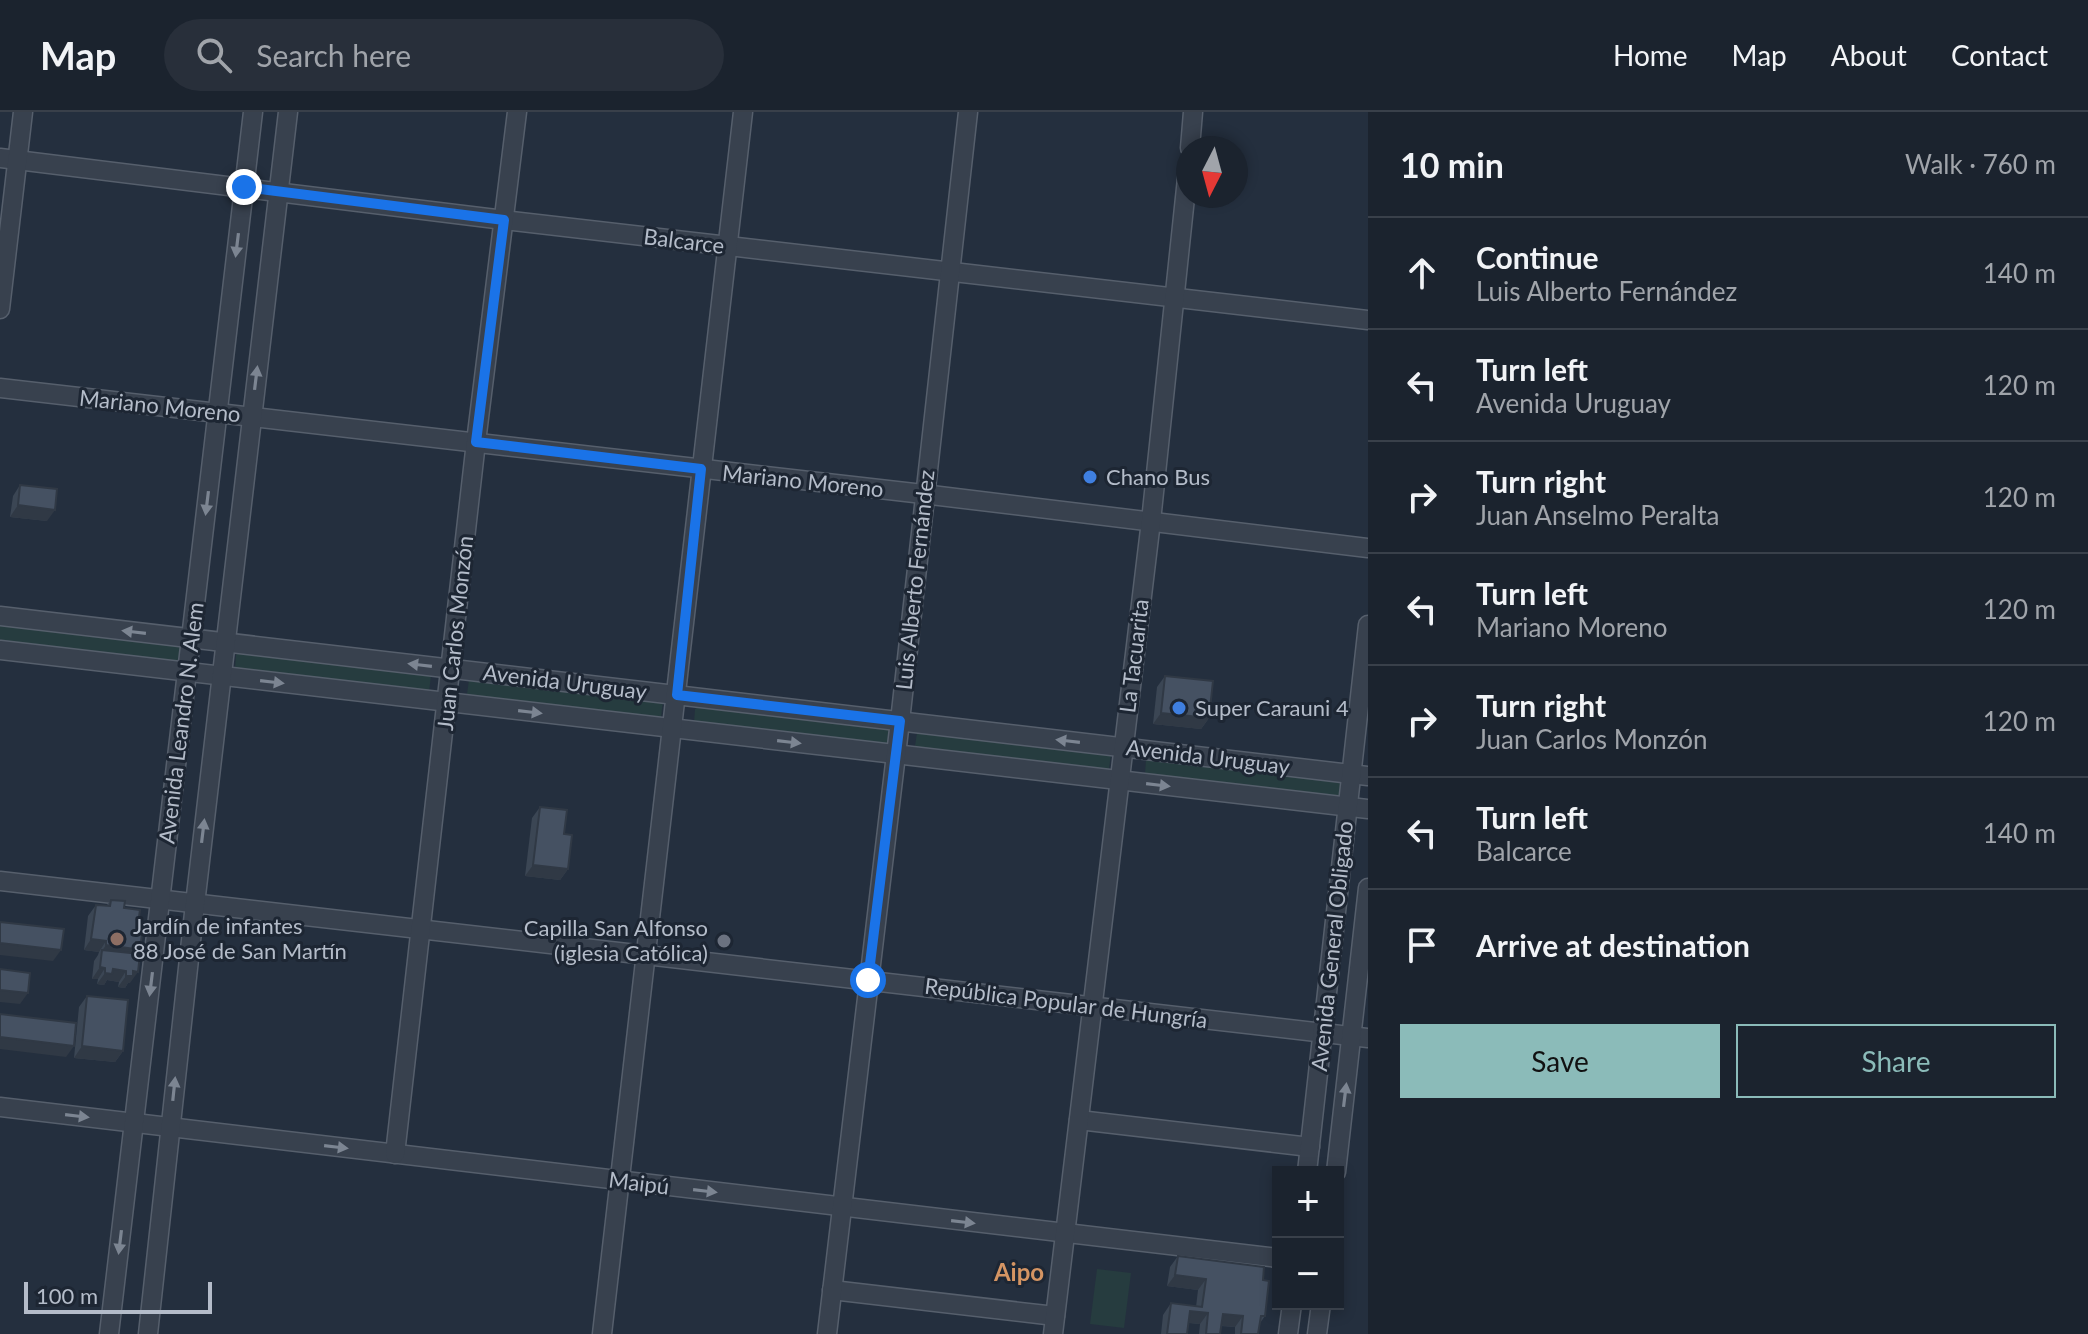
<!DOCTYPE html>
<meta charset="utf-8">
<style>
:root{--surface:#1b232e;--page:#282f3a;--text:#f1f3f6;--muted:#a0a4aa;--line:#39404a;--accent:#8bbbb9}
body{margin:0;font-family:Lato,sans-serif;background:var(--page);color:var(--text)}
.controls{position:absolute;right:24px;bottom:24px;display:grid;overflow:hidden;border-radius:0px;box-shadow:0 4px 12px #0003}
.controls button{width:72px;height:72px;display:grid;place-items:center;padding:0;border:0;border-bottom:2px solid var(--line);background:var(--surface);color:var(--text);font:40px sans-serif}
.compass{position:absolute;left:1176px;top:24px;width:72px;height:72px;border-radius:50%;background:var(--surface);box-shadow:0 4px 12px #0003;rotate:186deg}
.scale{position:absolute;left:24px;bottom:20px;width:188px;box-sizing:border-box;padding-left:8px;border:4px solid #b4bcc9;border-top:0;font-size:22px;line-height:28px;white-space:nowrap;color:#b4bcc9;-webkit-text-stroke:6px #1d2633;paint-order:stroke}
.stop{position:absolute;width:24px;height:24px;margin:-18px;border:6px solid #1a73e8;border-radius:50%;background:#fff}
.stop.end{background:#1a73e8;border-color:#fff;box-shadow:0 2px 8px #0008}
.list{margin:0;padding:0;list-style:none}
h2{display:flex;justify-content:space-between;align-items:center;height:104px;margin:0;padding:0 32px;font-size:34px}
h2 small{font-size:26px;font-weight:400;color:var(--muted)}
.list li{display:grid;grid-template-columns:52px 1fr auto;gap:24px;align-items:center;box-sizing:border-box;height:112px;padding:0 32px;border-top:2px solid var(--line)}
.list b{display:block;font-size:30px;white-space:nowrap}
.list p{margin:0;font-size:26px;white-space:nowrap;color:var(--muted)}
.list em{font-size:26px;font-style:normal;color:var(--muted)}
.actions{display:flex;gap:16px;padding:24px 32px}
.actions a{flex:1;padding:18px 0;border:2px solid var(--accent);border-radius:0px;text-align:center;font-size:28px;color:var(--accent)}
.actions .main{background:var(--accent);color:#111}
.icon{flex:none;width:44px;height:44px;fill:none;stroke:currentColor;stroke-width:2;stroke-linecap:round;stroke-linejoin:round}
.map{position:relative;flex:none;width:1368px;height:1222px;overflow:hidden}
header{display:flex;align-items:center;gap:48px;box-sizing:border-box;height:112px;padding:0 40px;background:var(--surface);border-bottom:2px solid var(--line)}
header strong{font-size:38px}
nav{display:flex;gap:44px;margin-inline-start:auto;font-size:28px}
.search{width:560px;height:72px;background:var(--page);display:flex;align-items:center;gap:20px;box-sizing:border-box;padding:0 28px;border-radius:44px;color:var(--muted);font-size:30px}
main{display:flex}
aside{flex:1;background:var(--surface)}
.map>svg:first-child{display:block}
.green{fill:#263c3f}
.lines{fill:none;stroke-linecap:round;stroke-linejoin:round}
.minor-casing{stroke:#565f6c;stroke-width:21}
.minor{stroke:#38414e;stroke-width:18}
.wall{fill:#3b4654}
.shaded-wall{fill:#303945}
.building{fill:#455162;stroke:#303945;stroke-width:2}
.oneway{fill:#7c8592}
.route{stroke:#1a73e8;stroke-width:10}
.shop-dot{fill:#3f7fe0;stroke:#1d2633;stroke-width:3}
.education-dot{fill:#8d6e63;stroke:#1d2633;stroke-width:3}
.worship-dot{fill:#6b7280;stroke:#1d2633;stroke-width:3}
.labels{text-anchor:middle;stroke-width:6;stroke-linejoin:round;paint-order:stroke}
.street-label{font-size:22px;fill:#b4bcc9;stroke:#1d2633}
.poi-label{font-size:22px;fill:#b4bcc9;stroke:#1d2633;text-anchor:start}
.neighbourhood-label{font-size:24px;font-weight:bold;fill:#d59563;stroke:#1d2633}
</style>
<header>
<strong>Map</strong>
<div class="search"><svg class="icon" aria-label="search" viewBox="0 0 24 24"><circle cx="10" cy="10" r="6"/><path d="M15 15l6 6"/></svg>Search here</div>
<nav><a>Home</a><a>Map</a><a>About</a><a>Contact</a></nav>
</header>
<main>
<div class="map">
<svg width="1368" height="1222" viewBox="0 0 1368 1222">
<rect width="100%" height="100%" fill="#242f3e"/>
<g class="green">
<polygon points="0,512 182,534 179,549 175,552 0,532"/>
<polygon points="239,541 427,561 431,564 429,580 235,557 236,543"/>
<polygon points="472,566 663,589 661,605 657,608 470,586 467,582 469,568"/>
<polygon points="698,595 886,615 890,618 888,633 694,611 695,597"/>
<polygon points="920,619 1111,642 1109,657 1105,660 918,639 915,634 917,621"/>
<polygon points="1149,646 1341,669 1339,684 1335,688 1147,666 1145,662 1146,648"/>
<polygon points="1097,1157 1131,1161 1124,1216 1090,1212"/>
</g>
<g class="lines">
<defs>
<g id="minor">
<polyline points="1190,36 1193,0"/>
<polyline points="0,46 504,108 1368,208"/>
<polyline points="0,197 23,0"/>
<polyline points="0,276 923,382 1368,436"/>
<polyline points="0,504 1368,664"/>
<polyline points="0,538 1368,697"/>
<polyline points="0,769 1368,926"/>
<polyline points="0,995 1278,1146"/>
<polyline points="1079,1008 1310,1035"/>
<polyline points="395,1042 476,330 517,0"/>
<polyline points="1307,1060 1368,513"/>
<polyline points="1336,1060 1368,776"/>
<polyline points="832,1178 1055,1204"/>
<polyline points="109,1222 253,0"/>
<polyline points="148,1222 195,792 288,0"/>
<polyline points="602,1222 743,0"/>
<polyline points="827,1222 900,609 968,0"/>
<polyline points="1053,1222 1151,409 1188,57"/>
<polyline points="1288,1222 1292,1192"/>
<polyline points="1317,1222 1321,1192"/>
</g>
</defs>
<use href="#minor" class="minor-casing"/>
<use href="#minor" class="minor"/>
</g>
<g class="wall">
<polygon points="20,373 47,409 10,405 13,384"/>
<polygon points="1165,564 1209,606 1201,617 1153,612 1157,575"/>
<polygon points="540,695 564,722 568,757 560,768 525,764 532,706"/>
<polygon points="111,788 124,796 138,812 141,830 133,842 130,871 128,871 125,876 118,875 119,870 107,868 104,873 97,872 98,867 92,867 94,849 98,843 99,840 84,838 88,804 96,793 106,794"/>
<polygon points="87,884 123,939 115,950 74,946 79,895"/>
<polygon points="1178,1144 1263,1168 1265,1204 1260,1211 1258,1222 1235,1222 1235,1215 1221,1214 1220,1222 1199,1222 1200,1212 1189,1211 1187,1222 1161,1222 1163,1203 1171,1191 1196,1195 1198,1178 1167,1174 1170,1155"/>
</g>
<g class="shaded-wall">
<polygon points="18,393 55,398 47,409 10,405"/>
<polygon points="1161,601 1209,606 1201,617 1153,612"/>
<polygon points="533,753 568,757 560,768 525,764"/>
<polygon points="91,827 106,829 99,840 84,838"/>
<polygon points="136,830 141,830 133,842 102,839 106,833"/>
<polygon points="0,831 61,838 53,849 0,843"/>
<polygon points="100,855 105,856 98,867 92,867"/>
<polygon points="113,857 126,859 119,870 107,868 104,873 97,872 105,861"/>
<polygon points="133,859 138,860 130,871 128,871 125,876 118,875 126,864"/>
<polygon points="0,878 28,881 20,892 0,890"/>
<polygon points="0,925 74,934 66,945 0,937"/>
<polygon points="82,934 123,939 115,950 74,946"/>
<polygon points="1175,1163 1206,1167 1198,1178 1167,1174"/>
<polygon points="1190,1199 1208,1201 1200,1212 1182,1210"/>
<polygon points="1223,1202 1243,1204 1235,1215 1215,1213"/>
</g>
<g class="building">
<polygon points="20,373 57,377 55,398 18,393"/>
<polygon points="1165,564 1213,569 1209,606 1161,601"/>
<polygon points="540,695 567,698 564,722 572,723 568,757 533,753"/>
<polygon points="111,788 125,789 124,796 140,798 138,812 143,813 141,830 136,830 135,837 106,833 106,829 91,827 96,793 110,794"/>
<polygon points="0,810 64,817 61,838 0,831"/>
<polygon points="102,838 140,842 138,860 133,859 133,864 126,864 126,859 113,857 112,862 105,861 105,856 100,855"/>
<polygon points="0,857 30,861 28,881 0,878"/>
<polygon points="87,884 128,888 123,939 82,934"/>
<polygon points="0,902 76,911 74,934 0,925"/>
<polygon points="1178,1144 1264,1155 1263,1168 1269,1169 1265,1204 1261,1204 1258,1222 1241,1222 1243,1204 1223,1202 1220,1222 1206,1222 1208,1201 1190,1199 1187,1222 1167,1222 1171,1191 1202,1195 1206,1167 1175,1163"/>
</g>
<defs><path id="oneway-solid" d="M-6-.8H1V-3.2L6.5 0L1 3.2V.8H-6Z" transform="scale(2)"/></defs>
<g class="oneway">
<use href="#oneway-solid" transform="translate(237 133) rotate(97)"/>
<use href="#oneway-solid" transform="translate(256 266) rotate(-83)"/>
<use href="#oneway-solid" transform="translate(207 391) rotate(97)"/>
<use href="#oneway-solid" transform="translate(134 520) rotate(-173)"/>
<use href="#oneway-solid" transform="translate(420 553) rotate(-173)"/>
<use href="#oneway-solid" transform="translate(272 570) rotate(7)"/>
<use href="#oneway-solid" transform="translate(530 600) rotate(7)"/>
<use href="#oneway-solid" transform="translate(1068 629) rotate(-173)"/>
<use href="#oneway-solid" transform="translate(789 630) rotate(7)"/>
<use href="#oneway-solid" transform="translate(1158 673) rotate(7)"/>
<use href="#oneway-solid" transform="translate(203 719) rotate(-83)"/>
<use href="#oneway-solid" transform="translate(151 872) rotate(97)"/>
<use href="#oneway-solid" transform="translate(174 977) rotate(-84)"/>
<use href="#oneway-solid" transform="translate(1345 983) rotate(-83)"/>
<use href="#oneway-solid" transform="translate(77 1004) rotate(7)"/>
<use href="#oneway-solid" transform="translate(336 1035) rotate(7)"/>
<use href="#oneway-solid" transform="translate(705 1079) rotate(7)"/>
<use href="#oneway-solid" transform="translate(963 1110) rotate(7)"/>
<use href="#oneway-solid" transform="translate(120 1130) rotate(97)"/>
</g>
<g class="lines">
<polyline class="route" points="244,75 504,108 476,330 701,357 677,583 900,609 868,868"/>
</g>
<g class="shop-dot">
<circle cx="1090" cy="365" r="8"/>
<circle cx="1179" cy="596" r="8"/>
</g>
<circle class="education-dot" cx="117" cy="827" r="8"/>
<circle class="worship-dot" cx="724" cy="829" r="8"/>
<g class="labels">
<g class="street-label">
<text transform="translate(684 129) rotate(7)" y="8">Balcarce</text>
<text transform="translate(160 294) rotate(6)" y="8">Mariano Moreno</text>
<text transform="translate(803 369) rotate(6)" y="8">Mariano Moreno</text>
<text transform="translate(915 468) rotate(-84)" y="8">Luis Alberto Fernández</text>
<text transform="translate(455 521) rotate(-84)" y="8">Juan Carlos Monzón</text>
<text transform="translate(1134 544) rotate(-83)" y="8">La Tacuarita</text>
<text transform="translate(565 570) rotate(7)" y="8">Avenida Uruguay</text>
<text transform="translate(181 611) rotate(-83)" y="8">Avenida Leandro N. Alem</text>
<text transform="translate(1208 645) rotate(7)" y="8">Avenida Uruguay</text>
<text transform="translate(1332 834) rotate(-84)" y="8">Avenida General Obligado</text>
<text transform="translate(1066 891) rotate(7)" y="8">República Popular de Hungría</text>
<text transform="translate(639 1071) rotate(7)" y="8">Maipú</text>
</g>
<g class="poi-label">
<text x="1106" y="373">Chano Bus</text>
<text x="1195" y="604">Super Carauni 4</text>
<text x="133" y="822">Jardín de infantes<tspan x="133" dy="25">88 José de San Martín</tspan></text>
<text x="708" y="824" text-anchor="end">Capilla San Alfonso<tspan x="708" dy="25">(iglesia Católica)</tspan></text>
</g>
<g class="neighbourhood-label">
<text x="1019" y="1169">Aipo</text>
</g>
</g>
</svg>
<div class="controls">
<button>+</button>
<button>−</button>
</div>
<svg class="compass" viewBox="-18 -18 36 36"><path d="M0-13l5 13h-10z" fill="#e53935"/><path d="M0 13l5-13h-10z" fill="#a0a4aa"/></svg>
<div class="scale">100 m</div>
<div class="stop" style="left:868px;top:868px"></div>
<div class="stop end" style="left:244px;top:75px"></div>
</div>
<aside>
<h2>10 min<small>Walk · 760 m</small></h2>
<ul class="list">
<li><svg class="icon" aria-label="ahead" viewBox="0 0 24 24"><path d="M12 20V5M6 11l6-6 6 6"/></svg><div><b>Continue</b><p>Luis Alberto Fernández</p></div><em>140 m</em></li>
<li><svg class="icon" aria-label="left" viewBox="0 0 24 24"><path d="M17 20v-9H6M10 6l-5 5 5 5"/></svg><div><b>Turn left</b><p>Avenida Uruguay</p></div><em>120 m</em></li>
<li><svg class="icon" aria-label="right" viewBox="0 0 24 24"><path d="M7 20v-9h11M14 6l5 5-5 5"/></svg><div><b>Turn right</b><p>Juan Anselmo Peralta</p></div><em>120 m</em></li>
<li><svg class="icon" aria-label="left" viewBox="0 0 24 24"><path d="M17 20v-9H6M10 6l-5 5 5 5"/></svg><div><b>Turn left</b><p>Mariano Moreno</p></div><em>120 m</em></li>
<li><svg class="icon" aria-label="right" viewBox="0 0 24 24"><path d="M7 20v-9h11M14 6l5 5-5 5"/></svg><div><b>Turn right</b><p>Juan Carlos Monzón</p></div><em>120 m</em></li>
<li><svg class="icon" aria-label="left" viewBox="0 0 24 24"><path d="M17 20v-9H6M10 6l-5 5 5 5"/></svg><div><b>Turn left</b><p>Balcarce</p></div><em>140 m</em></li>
<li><svg class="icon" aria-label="arrive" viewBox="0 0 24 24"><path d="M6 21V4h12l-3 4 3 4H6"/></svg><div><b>Arrive at destination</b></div></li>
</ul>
<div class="actions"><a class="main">Save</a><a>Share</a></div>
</aside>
</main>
